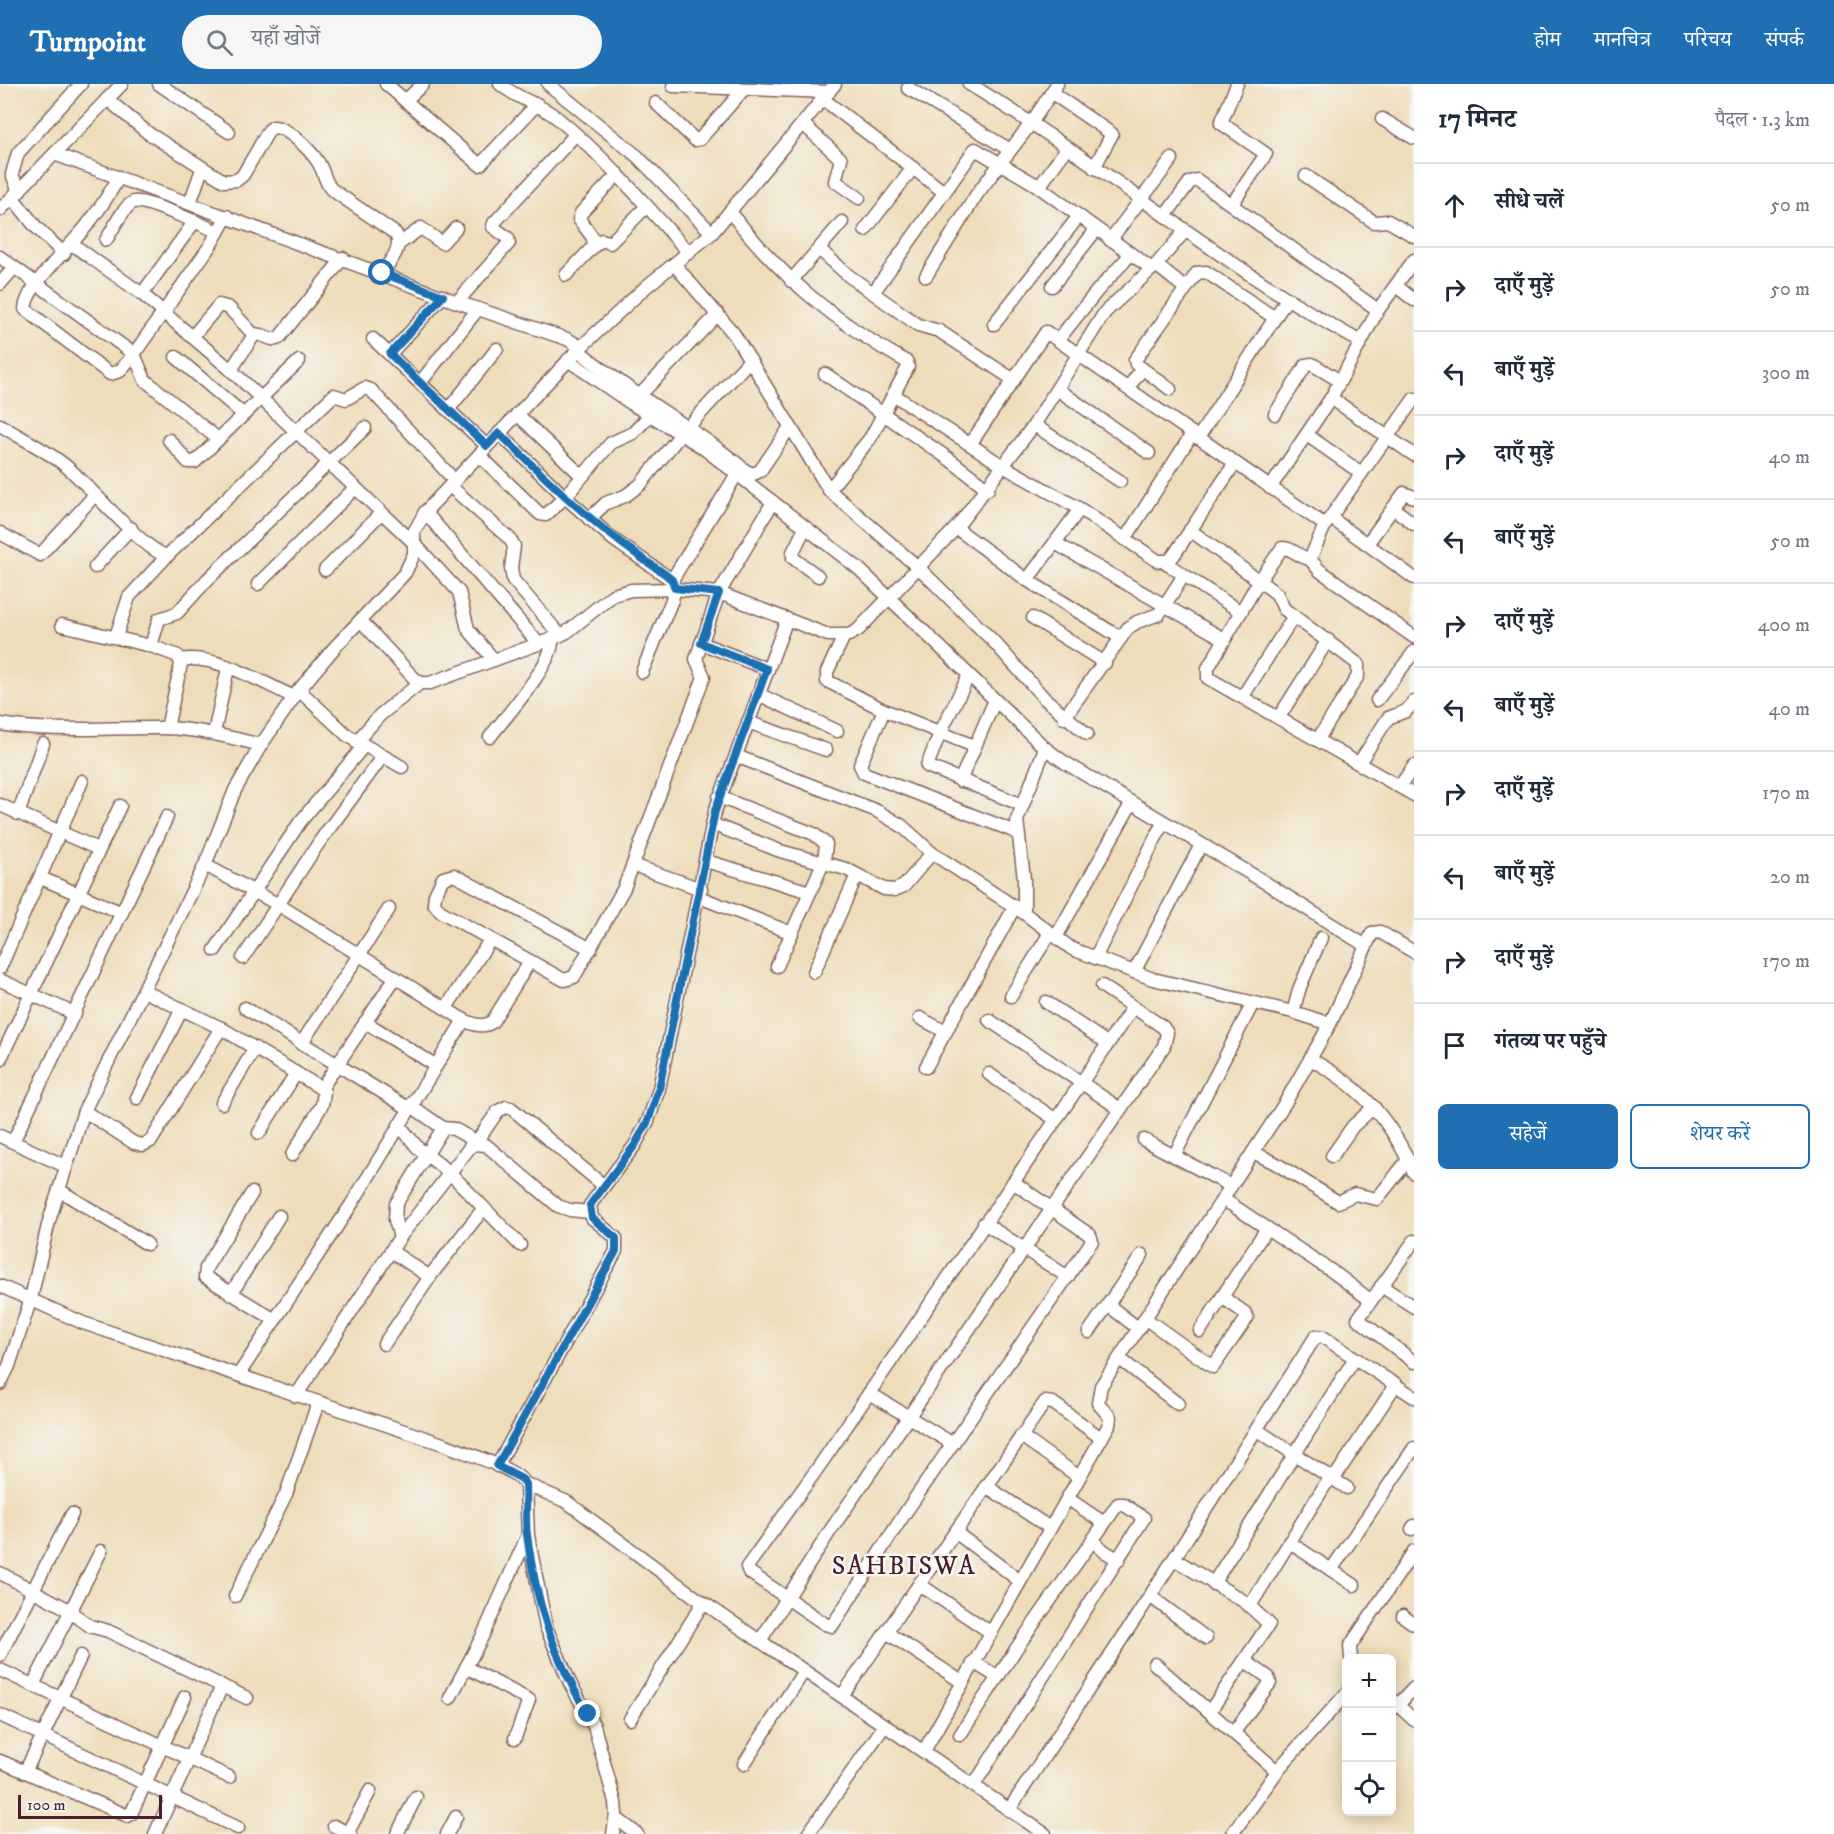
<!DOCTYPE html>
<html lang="hi">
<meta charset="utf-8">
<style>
:root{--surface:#fff;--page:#f6f6f7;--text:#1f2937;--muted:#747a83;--line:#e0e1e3;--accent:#1f6fb2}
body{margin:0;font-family:"IM FELL DW Pica","Noto Serif Devanagari",serif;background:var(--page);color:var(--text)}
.controls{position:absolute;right:18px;bottom:18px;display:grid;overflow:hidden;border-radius:9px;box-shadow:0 3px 15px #0003}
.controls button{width:54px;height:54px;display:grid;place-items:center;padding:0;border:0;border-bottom:2px solid var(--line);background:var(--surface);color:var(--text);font:30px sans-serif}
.scale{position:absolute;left:18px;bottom:15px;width:144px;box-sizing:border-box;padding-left:6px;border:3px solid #4a1f2b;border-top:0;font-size:16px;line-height:21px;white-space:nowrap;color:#4a1f2b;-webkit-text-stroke:4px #f6f6f2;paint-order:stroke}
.stop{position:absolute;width:18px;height:18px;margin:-14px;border:4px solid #1f6fb2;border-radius:50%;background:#fff}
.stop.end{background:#1f6fb2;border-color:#fff;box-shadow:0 2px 6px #0008}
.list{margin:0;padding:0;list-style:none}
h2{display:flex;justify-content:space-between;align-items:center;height:78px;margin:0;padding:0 24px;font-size:26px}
h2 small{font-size:20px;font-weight:400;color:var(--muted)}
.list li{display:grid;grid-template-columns:39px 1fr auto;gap:18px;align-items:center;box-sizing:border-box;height:84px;padding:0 24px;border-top:2px solid var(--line)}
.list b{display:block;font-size:22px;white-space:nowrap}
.list em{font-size:20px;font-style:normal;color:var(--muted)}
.actions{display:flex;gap:12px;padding:18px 24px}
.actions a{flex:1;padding:14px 0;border:2px solid var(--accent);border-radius:9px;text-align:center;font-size:21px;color:var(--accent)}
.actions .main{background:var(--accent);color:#fff}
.icon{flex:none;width:33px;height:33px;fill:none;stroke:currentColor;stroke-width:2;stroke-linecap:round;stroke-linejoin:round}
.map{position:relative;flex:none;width:1414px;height:1750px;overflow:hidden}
header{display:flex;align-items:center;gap:36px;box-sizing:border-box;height:84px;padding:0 30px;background:var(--accent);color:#fff}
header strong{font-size:28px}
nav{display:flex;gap:33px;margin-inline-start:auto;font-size:21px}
.search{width:420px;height:54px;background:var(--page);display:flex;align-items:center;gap:15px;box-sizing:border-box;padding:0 21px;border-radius:33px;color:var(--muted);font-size:22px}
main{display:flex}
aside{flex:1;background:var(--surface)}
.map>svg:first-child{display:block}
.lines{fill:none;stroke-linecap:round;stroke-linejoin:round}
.minor-casing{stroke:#83625d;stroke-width:15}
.minor{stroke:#fff;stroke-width:12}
.route{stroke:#1f6fb2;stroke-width:8}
.labels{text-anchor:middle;stroke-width:5;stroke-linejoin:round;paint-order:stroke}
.quarter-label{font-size:26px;letter-spacing:1.5px;fill:#4a1f2b;stroke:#f6f6f2}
</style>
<header>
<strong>Turnpoint</strong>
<div class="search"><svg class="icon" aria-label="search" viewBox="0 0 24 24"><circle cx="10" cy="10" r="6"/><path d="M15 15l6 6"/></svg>यहाँ खोजें</div>
<nav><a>होम</a><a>मानचित्र</a><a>परिचय</a><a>संपर्क</a></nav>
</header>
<main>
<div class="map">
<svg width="1414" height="1750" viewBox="0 0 1414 1750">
<rect width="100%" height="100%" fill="#f6f6f2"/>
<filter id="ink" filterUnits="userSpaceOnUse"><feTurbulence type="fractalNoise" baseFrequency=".0167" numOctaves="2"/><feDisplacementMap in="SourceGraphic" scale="12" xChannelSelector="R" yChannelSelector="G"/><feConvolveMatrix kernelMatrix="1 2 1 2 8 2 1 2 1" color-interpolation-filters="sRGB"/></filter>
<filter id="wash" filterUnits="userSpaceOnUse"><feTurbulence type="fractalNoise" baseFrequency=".008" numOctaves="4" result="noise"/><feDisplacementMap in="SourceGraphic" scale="24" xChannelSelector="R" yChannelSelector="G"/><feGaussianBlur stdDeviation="1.35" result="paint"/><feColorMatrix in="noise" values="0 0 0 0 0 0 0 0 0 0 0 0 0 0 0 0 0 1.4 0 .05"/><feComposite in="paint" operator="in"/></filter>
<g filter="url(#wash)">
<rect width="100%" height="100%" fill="#eeddba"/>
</g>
<g filter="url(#ink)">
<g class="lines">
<defs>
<g id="minor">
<polyline points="159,0 229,48"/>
<polyline points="386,0 480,81 537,20"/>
<path d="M500 0C517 15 538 19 556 33 605 73 646 121 689 169"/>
<polyline points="548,0 637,72 712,149"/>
<path d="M969 0C1103 80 1223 183 1361 258"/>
<polyline points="673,2 829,8"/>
<polyline points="908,4 1010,66"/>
<polyline points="1052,9 1112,50 1094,84"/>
<path d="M107 15 148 49 224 97 237 96 243 91 269 46 273 43C287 42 311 67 318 78 324 87 324 96 331 105L396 150C403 165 390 177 382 189"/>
<polyline points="823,15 944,108"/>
<polyline points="405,17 423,0"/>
<polyline points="656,19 695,56 700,55 744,5"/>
<polyline points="1382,35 1414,54"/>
<polyline points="803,40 841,75 835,97 859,114"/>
<polyline points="57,71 457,218 567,255 581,263"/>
<polyline points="1306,92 1374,138 1388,137 1414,152"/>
<path d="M119 93C110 109 100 125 88 140 73 160 26 202 25 225L110 290 120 287 134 270 210 162 227 132"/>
<polyline points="1039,103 1067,64"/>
<polyline points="19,108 12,90 18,69 81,0"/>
<polyline points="13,114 35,142 64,170"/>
<polyline points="190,119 202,85"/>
<polyline points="1232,120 1266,70 1221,39 1237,0"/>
<polyline points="0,126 122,0"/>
<path d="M731 129C782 194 835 238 907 278L908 283 871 353 829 406"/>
<polyline points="1165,132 1190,98 1197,96 1378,226"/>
<polyline points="865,146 913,84"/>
<path d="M106 156C113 146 123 122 134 118 146 115 205 142 218 148"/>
<polyline points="1110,156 1172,75"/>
<polyline points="72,160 142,210 231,286 414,459 459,508 468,545 494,576"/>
<polyline points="399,160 421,144 442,159 456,144"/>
<polyline points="594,162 602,156 610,159 647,122"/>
<polyline points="819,165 849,192 918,241 939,247 1014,296"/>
<polyline points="0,173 134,270 145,296 218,355"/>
<polyline points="674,180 734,250 829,406 920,485 995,559 1044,614 1087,650"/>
<polyline points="1156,181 1185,204"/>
<polyline points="566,191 594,162 593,154 579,135 581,129 618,90"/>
<polyline points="926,192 977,110 1032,38 1057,0"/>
<polyline points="791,197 842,138"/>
<polyline points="0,200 13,185"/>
<polyline points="1052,202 1096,146"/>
<polyline points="1396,202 1414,216"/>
<polyline points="873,209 975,65 1035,100 1152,185"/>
<polyline points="142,210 195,137"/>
<polyline points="457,218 509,159 508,154 493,143 494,139 575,51"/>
<polyline points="994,240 1079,132"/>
<polyline points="192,253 219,221 229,224 254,251"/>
<polyline points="373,255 487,362"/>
<polyline points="1058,256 1097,207 1131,170"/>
<path d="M578 266C631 311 693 342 746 387L753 390 760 387 790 343"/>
<polyline points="390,270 443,212"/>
<polyline points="176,273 243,330"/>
<polyline points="568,276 632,320 702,363 858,484 1045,664 1064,678 1266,799 1366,862"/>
<path d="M231 286 254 251C264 248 270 259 279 254L343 174"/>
<polyline points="825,290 949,375 988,405"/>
<polyline points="420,299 478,225"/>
<polyline points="1128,304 1142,285"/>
<polyline points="1057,305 1149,369"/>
<polyline points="1170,305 1136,280 1135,276 1197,189 1206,188 1275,234"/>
<polyline points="894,311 1003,382 1080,425 1158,477 1169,477 1174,471 1235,379"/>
<polyline points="638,313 718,230"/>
<polyline points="1331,314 1414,371"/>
<polyline points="1414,315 1325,441 1310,475 1319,486 1414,553"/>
<polyline points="448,326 497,265"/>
<polyline points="517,330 582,392"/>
<polyline points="1275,330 1306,281 1312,280 1340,297"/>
<path d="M0 341C22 355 47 366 67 383 89 401 143 466 167 472L334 311 346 315 365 304 371 306 455 397"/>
<polyline points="1034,341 1120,397"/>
<polyline points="688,343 750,276"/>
<polyline points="499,349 565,413 614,456 672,496 675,505 672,516 642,588"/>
<polyline points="1307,351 1361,389"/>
<polyline points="1198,354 1287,215"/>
<polyline points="169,356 188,378 195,378 299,277"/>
<polyline points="971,359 1046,248 1325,441"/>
<polyline points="479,371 540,430 546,431 565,413 611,359 633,349 650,331"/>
<polyline points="450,402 510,455 514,462 511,484 513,496 560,551"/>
<polyline points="1270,404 1331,314 1378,226 1414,176"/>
<polyline points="1393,424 1414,440"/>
<polyline points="425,428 538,559"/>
<polyline points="1331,434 1414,494"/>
<polyline points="589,435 606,419 625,412 640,401 681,350"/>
<polyline points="805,444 793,468 793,474 818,492"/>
<polyline points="956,444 1027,496 1121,554"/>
<polyline points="1190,446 1277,510 1284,525 1358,580 1358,592 1318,655"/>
<polyline points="0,449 40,471 95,411"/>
<polyline points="1125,455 1192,350"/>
<polyline points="1055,459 1224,555"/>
<polyline points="1367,460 1404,409 1414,413"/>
<path d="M1310 475C1299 474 1292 463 1282 464L1259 497 1208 584V594L1414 711"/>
<polyline points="1164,478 1241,528"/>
<polyline points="95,483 131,444"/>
<polyline points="325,486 381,429"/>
<polyline points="672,496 737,390"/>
<polyline points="1027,496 1080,425"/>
<polyline points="258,500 354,405"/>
<polyline points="1033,534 1105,579"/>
<polyline points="361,537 413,593 420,599 430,599 552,555 567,548 613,511 631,506 675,505 719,509 828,551 849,551 858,546 956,444 1034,341 1105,228 1156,181 1185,147"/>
<polyline points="62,541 151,562 178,572 181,580 167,644"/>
<polyline points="116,552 129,513 167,472"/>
<polyline points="844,552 827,588 827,597 884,626 974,662"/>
<polyline points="701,559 767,585"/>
<polyline points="151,562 159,535 177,529 207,496 365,344"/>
<path d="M181 576C214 569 263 599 294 613"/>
<polyline points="969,591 940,649 927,682 1022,721"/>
<polyline points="299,606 347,651 402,683"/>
<polyline points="758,610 837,647"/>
<polyline points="1243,612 1294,532"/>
<polyline points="1377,616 1414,568"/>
<polyline points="884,626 860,681 864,689 1016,748"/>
<polyline points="1279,633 1328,556"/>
<polyline points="1064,634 1128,544 1137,538 1159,530 1184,491"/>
<polyline points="748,638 826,666"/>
<path d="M0 640C55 649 110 643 165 644 198 645 229 653 261 661"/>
<polyline points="214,649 228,584"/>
<path d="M490 653C505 633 555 578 552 555"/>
<polyline points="356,658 380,631 420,599"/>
<polyline points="736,672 877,727 902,742 932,769 1024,829 1072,865 1153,895 1293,928 1330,940"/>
<polyline points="1359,679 1388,634 1406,627 1414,618"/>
<polyline points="960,697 995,616"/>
<polyline points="1400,702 1414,682"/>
<polyline points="719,713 814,750 826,760 824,777 777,882"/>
<polyline points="0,721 98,765"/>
<polyline points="18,730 43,660"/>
<polyline points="712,740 780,767 846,785 884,805 895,806 904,802 932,769"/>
<polyline points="706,777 810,808"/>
<path d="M205 781 279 821 459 933C468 939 482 945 492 938L530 877"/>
<polyline points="633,781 701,805"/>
<polyline points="41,794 122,829"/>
<polyline points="699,813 792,849"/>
<polyline points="1024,829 1024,795 1017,736 1045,664"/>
<polyline points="1056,853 1131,720"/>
<polyline points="591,865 454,791 443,794 435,811 434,819 440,827 564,896 574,893 624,804 704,593 696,575 719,509 773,418"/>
<polyline points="215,866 300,738 363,663"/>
<polyline points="243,874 320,757 382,673"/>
<polyline points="1095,874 1163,739"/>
<polyline points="0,884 82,697"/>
<polyline points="814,888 857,791"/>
<polyline points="1134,888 1201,761"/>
<polyline points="0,896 75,930"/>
<polyline points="144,907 221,944 319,1003 324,1008 322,1021 292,1071"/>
<polyline points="1011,912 1050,849"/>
<polyline points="1046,918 1107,959"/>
<polyline points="245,924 408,1024"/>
<polyline points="446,924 490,856"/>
<polyline points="1293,928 1300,903 1321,854"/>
<polyline points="920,934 946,948"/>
<polyline points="989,936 1120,1025"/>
<polyline points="365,938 435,981"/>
<polyline points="301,960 389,825"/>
<path d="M1310 975C1362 1003 1391 1036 1414 1089"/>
<polyline points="0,976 120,722"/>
<polyline points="926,983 1014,824"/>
<polyline points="989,990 1056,1036"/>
<polyline points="321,1005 395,894"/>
<polyline points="137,1014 182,925"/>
<polyline points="222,1019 255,964"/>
<polyline points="410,1021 443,1044 454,1045 477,1058"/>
<polyline points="84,1027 134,1059 143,1061 151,1057 221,944"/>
<polyline points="399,1041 418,1064 450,1089 520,1161"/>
<polyline points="259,1049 296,989"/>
<polyline points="0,1052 65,1082"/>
<polyline points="1144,1056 1231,1102"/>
<polyline points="13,1058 167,733"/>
<polyline points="475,1060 498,1027 506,1023 511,1024 604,1102"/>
<polyline points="1253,1068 1275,1079 1338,1118 1355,1110 1377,1115 1408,1076"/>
<polyline points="1174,1072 1253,919"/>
<polyline points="1332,1072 1353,1042 1374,1023"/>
<polyline points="1013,1098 1090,1151 1092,1157 907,1426 834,1539 832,1542 825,1540 749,1488 747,1483 820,1381 1133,923"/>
<polyline points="59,1106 147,1160"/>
<polyline points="252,1109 206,1184 205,1193 275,1236"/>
<polyline points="1223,1115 1336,1190 1370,1216"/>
<polyline points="984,1139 1068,1193"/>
<polyline points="400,1153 395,1136 396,1120 443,1044"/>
<polyline points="1414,1157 1358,1235 1414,1278"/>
<polyline points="391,1167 430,1193"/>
<path d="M0 1202 83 1239 446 1361C467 1370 513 1383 526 1400L567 1418 695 1513 1045 1750"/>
<polyline points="1381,1202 1414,1223"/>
<polyline points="231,1210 279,1132"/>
<polyline points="1108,1221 1139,1245"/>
<polyline points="1146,1235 1213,1283 1247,1234 1245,1229 1222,1213"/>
<polyline points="1200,1247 1267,1144"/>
<polyline points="1089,1248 1142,1171"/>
<polyline points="384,1260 434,1187 484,1124"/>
<polyline points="1120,1275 1178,1320"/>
<polyline points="239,1290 351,1121 464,936"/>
<polyline points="0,1300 9,1282 31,1214 49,1137 84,1027 205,781 235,706 261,661 299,606 335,563 405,489 414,470 414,448 425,428 581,263 647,202 712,149 835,0"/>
<polyline points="869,1309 953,1360"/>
<polyline points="296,1312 400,1153 470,1063 475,1060 486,1061 558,1122 570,1126 589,1128"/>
<polyline points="1257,1346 1347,1404"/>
<polyline points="1021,1352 1079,1393"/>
<polyline points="497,1382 616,1167 616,1154 592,1134 590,1121 635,1061 648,1037 659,1005 715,727 787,535"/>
<polyline points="526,1400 528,1452 546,1543 570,1599 594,1642 615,1718 616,1730 613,1750"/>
<polyline points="986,1402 1050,1444"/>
<polyline points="1067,1414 1104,1439"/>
<polyline points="1412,1445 1414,1442"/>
<polyline points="955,1448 1020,1497"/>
<polyline points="1092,1456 1104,1467 1119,1476"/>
<polyline points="1289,1458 1354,1501"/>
<polyline points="1174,1475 1245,1518 1269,1540 1210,1627"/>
<polyline points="1331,1486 1414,1364"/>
<polyline points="0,1489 62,1522 90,1542 108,1547 247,1614"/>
<polyline points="919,1500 990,1548"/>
<polyline points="1213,1500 1355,1274"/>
<polyline points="235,1512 286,1410 318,1319"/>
<polyline points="1150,1512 1206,1554"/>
<polyline points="1250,1522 1325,1401 1337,1390 1396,1300"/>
<polyline points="1403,1532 1414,1540"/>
<polyline points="886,1548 962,1598"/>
<polyline points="760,1557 830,1447 1164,962 1167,949 1163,943 1102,902"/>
<polyline points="0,1571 72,1430"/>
<polyline points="1351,1574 1350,1562 1414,1467"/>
<polyline points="973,1578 998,1593"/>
<polyline points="1155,1580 1277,1687"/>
<polyline points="466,1583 529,1616 515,1654"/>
<polyline points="0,1586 229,1693"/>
<polyline points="33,1601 101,1467"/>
<polyline points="842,1612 1045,1318 1053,1319 1101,1354"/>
<polyline points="450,1614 483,1551 527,1453"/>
<polyline points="1392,1616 1414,1636"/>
<polyline points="1398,1621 1414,1604"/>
<polyline points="0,1631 238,1744"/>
<polyline points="630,1635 703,1519"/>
<polyline points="1234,1648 1270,1599 1268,1593 1245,1577"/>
<polyline points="960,1651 1018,1562 1118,1420 1123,1420 1144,1434 974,1701"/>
<polyline points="924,1667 1109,1341 1110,1333 1098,1319 1101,1302 1285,1019 1330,940 1372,849 1380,848 1414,868"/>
<polyline points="0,1677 128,1732 131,1730 185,1613"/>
<polyline points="744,1680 804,1587"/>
<polyline points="25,1688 81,1572"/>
<polyline points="1009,1726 1150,1512 1316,1252 1323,1253 1414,1313"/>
<polyline points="616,1734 637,1750"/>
<polyline points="334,1742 350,1750"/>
<polyline points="155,1750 222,1602"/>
<polyline points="347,1750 370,1707"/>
<polyline points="397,1750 416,1713"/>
<polyline points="447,1750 456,1733"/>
<polyline points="808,1750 885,1641"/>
<polyline points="1232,1750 1281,1682 1346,1610"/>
</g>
</defs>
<use href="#minor" class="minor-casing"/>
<use href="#minor" class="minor"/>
</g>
</g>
<g class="lines" filter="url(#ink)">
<path class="route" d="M382 189 443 212 390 270 487 362 499 349C552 401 603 450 665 490L672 496 675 504 719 509 701 559 767 585 715 727 659 1005 648 1037 635 1061 590 1121 592 1134 616 1154V1167L497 1382 522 1395 526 1400C527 1417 525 1435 527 1451 536 1519 553 1572 588 1630"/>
</g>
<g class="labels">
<g class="quarter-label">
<text x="904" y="1490">SAHBISWA</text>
</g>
</g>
</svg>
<div class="controls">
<button>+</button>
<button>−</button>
<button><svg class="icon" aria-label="locate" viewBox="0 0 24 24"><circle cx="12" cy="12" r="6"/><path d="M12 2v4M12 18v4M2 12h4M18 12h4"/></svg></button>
</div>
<div class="scale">100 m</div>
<div class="stop" style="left:382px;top:189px"></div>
<div class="stop end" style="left:588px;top:1630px"></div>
</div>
<aside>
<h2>17 मिनट<small>पैदल · 1.3 km</small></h2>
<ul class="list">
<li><svg class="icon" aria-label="ahead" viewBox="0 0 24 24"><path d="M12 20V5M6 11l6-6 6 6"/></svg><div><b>सीधे चलें</b></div><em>50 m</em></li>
<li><svg class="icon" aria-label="right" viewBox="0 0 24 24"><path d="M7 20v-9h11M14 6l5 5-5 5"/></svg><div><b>दाएँ मुड़ें</b></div><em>50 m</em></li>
<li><svg class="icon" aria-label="left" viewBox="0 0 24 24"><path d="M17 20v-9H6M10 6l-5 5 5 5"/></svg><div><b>बाएँ मुड़ें</b></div><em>300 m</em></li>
<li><svg class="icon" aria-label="right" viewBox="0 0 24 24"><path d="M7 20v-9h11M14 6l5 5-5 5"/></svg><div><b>दाएँ मुड़ें</b></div><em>40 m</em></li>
<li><svg class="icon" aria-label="left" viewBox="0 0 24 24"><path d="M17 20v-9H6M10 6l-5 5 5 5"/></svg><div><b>बाएँ मुड़ें</b></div><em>50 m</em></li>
<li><svg class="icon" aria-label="right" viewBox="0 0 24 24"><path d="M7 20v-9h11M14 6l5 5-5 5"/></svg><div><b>दाएँ मुड़ें</b></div><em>400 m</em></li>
<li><svg class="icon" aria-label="left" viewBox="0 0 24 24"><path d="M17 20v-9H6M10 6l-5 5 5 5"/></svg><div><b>बाएँ मुड़ें</b></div><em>40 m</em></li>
<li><svg class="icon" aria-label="right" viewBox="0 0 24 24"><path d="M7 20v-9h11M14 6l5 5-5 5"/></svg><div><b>दाएँ मुड़ें</b></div><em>170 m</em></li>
<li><svg class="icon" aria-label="left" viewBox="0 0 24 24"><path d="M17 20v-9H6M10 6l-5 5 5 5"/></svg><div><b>बाएँ मुड़ें</b></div><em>20 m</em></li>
<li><svg class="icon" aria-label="right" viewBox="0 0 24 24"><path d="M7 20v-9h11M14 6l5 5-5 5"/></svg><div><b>दाएँ मुड़ें</b></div><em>170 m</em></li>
<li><svg class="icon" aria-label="arrive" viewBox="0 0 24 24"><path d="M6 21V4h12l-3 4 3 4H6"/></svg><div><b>गंतव्य पर पहुँचे</b></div></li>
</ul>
<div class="actions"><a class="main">सहेजें</a><a>शेयर करें</a></div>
</aside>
</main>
